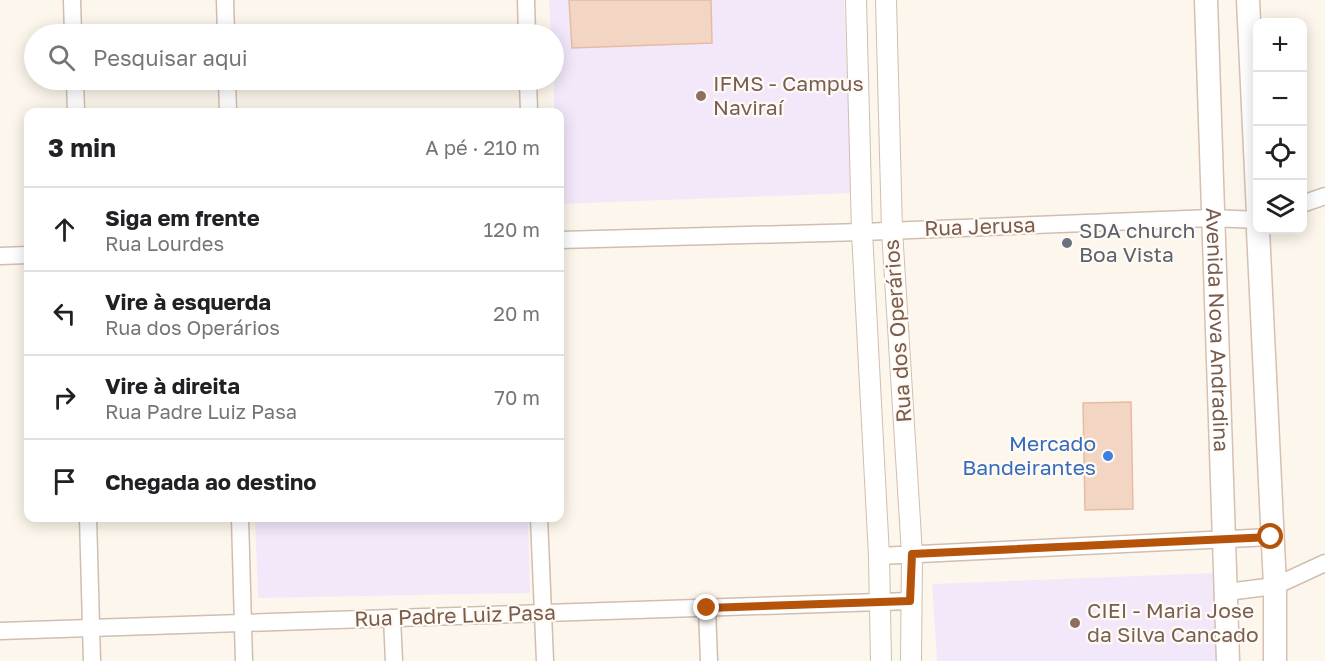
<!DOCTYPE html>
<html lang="pt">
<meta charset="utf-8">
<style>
:root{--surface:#fff;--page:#f6f6f6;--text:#202124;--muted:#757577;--line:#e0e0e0}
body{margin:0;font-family:"Golos Text",sans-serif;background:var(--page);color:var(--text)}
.controls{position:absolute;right:18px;top:18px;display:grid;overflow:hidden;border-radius:12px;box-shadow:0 3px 15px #0003}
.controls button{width:54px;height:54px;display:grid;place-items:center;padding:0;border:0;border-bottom:2px solid var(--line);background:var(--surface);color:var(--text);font:30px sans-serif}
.stop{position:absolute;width:18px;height:18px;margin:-14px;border:4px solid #b45309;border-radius:50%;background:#fff}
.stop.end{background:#b45309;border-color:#fff;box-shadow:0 2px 6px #0008}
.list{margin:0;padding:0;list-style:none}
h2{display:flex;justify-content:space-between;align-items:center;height:78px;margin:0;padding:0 24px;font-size:26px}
h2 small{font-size:20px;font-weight:400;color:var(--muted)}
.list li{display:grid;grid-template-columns:39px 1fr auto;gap:18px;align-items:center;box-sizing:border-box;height:84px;padding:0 24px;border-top:2px solid var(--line)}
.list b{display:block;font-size:22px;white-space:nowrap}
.list p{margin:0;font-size:20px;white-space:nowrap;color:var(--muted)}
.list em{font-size:20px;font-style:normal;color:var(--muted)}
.icon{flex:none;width:33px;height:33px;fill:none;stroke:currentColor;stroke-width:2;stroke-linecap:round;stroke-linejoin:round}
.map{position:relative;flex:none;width:1325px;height:661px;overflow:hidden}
.search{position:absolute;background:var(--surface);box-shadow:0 3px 15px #0003;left:24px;top:24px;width:540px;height:66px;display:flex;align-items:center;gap:15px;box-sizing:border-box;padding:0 21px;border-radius:33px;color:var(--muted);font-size:22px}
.panel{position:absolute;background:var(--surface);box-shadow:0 3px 15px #0003;left:24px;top:108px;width:540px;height:414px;border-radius:12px}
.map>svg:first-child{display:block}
.education{fill:#f3e8fa}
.building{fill:#f3d5c3;stroke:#e6bba3;stroke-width:1.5}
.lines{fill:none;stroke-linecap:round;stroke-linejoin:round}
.minor-casing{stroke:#d1beb0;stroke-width:19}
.tertiary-casing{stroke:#d1beb0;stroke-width:22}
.secondary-casing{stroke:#d6c0b0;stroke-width:25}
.minor{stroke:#fff;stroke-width:16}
.tertiary{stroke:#fff;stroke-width:20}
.secondary{stroke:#fff;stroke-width:22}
.route{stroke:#b45309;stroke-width:8}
.education-dot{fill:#8d6e63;stroke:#fffaf3;stroke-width:2}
.worship-dot{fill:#6b7280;stroke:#fffaf3;stroke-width:2}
.shop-dot{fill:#3f7fe0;stroke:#fffaf3;stroke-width:2}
.labels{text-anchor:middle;stroke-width:4.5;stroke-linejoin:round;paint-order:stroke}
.education-label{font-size:21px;fill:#785e54;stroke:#fffaf3;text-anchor:start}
.street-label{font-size:21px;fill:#7a5c4d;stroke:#fffaf3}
.worship-label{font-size:21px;fill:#5b616d;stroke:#fffaf3;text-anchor:start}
.shop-label{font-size:21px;fill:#366cbe;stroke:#fffaf3;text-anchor:end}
</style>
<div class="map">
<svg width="1325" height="661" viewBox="0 0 1325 661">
<rect width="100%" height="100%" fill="#fdf6ec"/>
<g class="education">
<polygon points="549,0 844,0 852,193 560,204 560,112 554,112 554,34 551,34"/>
<polygon points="255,518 528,518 530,593 258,598"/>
<polygon points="1213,573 1216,661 937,661 932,584"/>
</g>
<g class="building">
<polygon points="569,0 711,0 712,43 572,48"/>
<polygon points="1131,402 1133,509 1085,510 1083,403"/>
</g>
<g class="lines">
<defs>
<g id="minor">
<polyline points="72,0 73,34"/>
<polyline points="225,0 226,34"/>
<polyline points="526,0 527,34"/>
<polyline points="75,80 76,112"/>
<polyline points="227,80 228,112"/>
<polyline points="528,80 529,112"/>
<polyline points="1302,204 1325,196"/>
<polyline points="560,240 862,232 1212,218 1258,220"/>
<polyline points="0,256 28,255"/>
<polyline points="88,518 92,661"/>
<polyline points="240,518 244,661"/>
<polyline points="539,518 545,661"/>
<polyline points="879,556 1271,537"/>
<polyline points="1227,592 1275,586 1325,563"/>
<polyline points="707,608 709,661"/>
<polyline points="392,618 394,661"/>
<polyline points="0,631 910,601"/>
</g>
<g id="tertiary">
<polyline points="856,0 862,232 879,556 881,661"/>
<polyline points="886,0 892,230 912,554 911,661"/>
</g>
<g id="secondary">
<path id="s1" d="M1206 0 1228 661"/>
<polyline points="1248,0 1258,213"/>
<polyline points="1258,230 1275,586 1275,661"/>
</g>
</defs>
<use href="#minor" class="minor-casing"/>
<use href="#tertiary" class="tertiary-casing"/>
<use href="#secondary" class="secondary-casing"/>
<use href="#minor" class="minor"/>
<use href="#tertiary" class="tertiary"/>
<use href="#secondary" class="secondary"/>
</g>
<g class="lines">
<polyline class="route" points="707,608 910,601 912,554 1271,537"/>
</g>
<g class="education-dot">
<circle cx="701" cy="96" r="6"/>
<circle cx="1075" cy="623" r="6"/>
</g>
<circle class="worship-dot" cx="1067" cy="243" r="6"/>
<circle class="shop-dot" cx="1108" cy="456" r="6"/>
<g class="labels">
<g class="education-label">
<text x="713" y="91">IFMS - Campus<tspan x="713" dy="24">Naviraí</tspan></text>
<text x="1087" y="618">CIEI - Maria Jose<tspan x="1087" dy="24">da Silva Cancado</tspan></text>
</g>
<g class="street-label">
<text transform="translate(980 227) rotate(-2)" y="7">Rua Jerusa</text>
<text transform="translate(898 331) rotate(-94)" y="7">Rua dos Operários</text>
<text dy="7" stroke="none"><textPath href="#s1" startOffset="330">Avenida Nova Andradina</textPath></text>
<text transform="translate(455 616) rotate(-2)" y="7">Rua Padre Luiz Pasa</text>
</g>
<g class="worship-label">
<text x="1079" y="238">SDA church<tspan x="1079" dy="24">Boa Vista</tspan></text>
</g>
<g class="shop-label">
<text x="1096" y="451">Mercado<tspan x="1096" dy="24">Bandeirantes</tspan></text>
</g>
</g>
</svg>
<div class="controls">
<button>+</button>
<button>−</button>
<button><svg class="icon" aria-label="locate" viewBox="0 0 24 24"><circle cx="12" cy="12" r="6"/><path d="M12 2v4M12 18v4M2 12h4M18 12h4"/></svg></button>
<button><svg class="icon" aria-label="layers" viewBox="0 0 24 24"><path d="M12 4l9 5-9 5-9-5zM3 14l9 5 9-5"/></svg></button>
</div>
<div class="stop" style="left:1271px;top:537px"></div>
<div class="stop end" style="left:707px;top:608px"></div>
<div class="search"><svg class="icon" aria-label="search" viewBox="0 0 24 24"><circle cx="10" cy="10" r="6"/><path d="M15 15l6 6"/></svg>Pesquisar aqui</div>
<section class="panel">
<h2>3 min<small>A pé · 210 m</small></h2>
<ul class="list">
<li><svg class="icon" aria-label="ahead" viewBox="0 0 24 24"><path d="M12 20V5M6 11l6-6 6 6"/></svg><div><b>Siga em frente</b><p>Rua Lourdes</p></div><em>120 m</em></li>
<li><svg class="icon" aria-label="left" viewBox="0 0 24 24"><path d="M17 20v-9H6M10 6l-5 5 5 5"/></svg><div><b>Vire à esquerda</b><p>Rua dos Operários</p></div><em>20 m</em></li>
<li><svg class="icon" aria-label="right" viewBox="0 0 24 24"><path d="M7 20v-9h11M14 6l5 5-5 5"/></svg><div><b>Vire à direita</b><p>Rua Padre Luiz Pasa</p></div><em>70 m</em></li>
<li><svg class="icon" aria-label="arrive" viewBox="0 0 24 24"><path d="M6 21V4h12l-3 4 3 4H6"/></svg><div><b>Chegada ao destino</b></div></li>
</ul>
</section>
</div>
